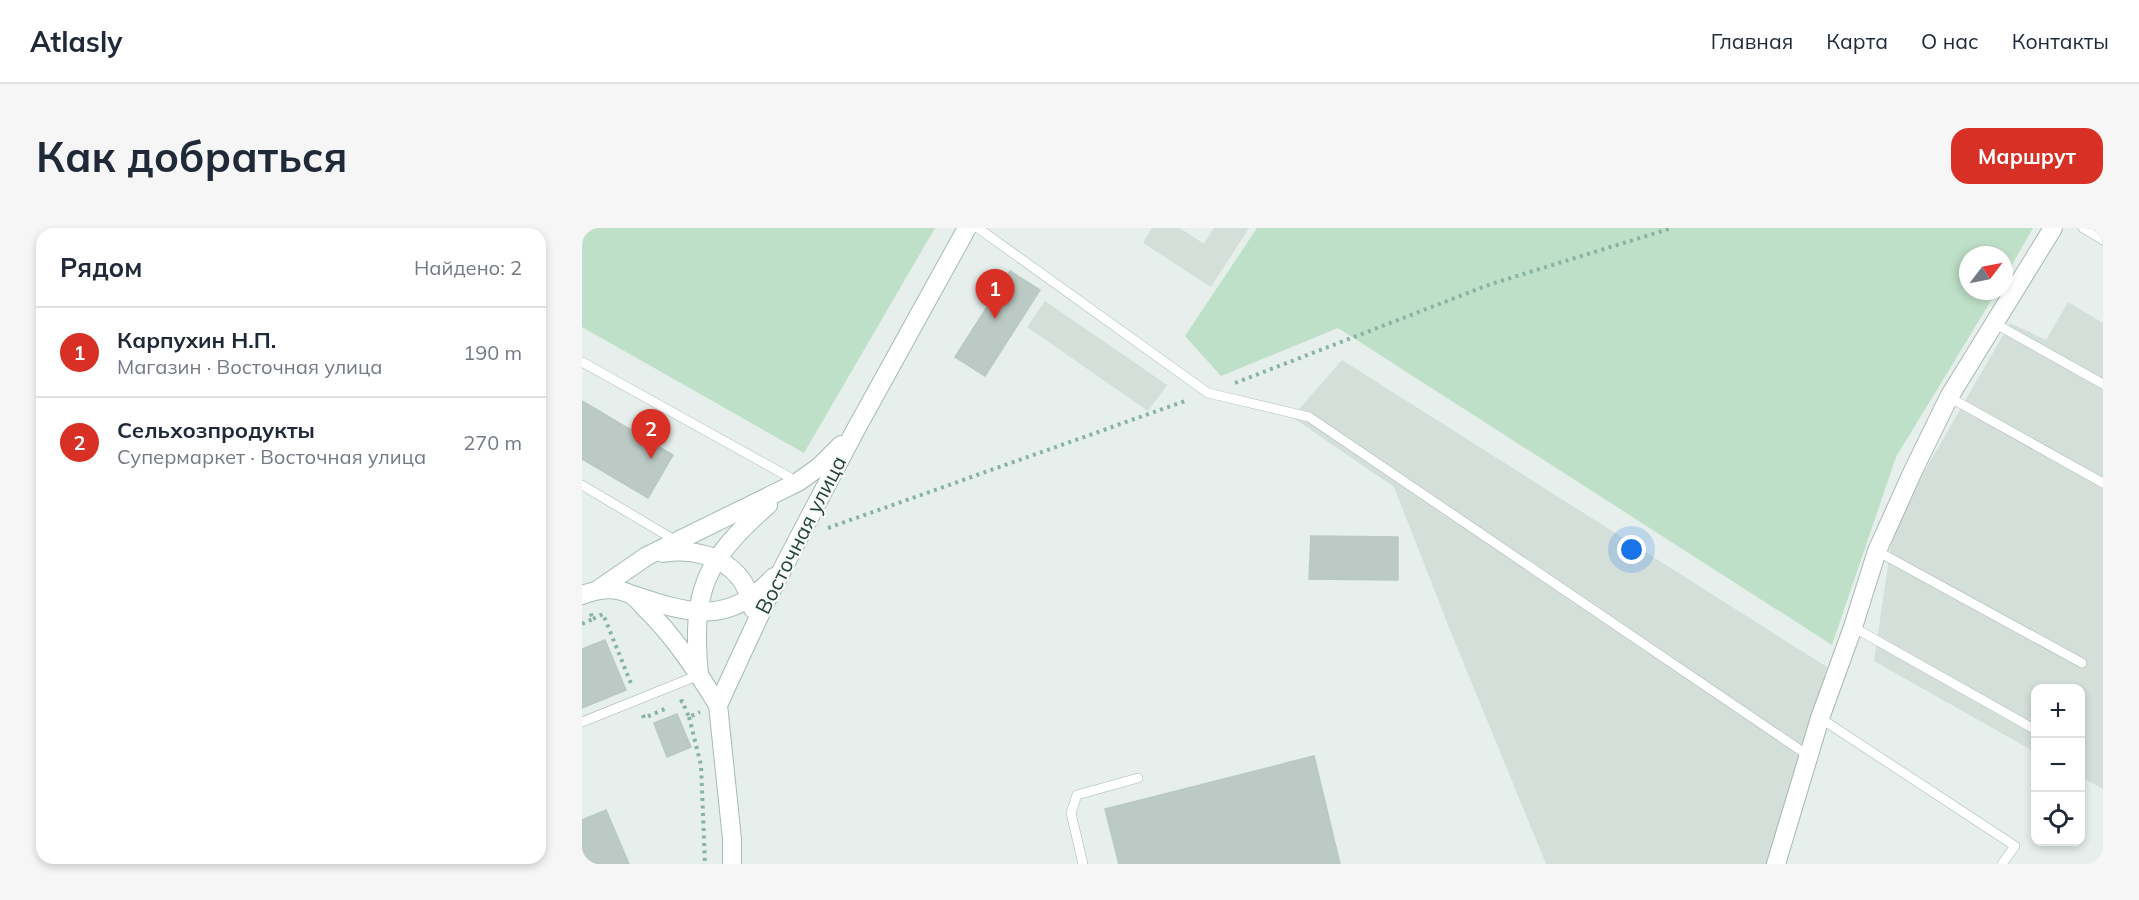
<!DOCTYPE html>
<html lang="ru">
<meta charset="utf-8">
<style>
:root{--surface:#fff;--page:#f6f6f7;--text:#1f2937;--muted:#747a83;--line:#e0e1e3;--accent:#d93025}
body{margin:0;font-family:Mulish,sans-serif;background:var(--page);color:var(--text)}
.controls{position:absolute;right:18px;bottom:18px;display:grid;overflow:hidden;border-radius:12px;box-shadow:0 3px 9px #0003}
.controls button{width:54px;height:54px;display:grid;place-items:center;padding:0;border:0;border-bottom:2px solid var(--line);background:var(--surface);color:var(--text);font:30px sans-serif}
.compass{position:absolute;left:1377px;top:18px;width:54px;height:54px;border-radius:50%;background:var(--surface);box-shadow:0 3px 9px #0003;rotate:58deg}
.you{position:absolute;left:1050px;top:322px;width:21px;height:21px;margin:-15px;border:4px solid #fff;border-radius:50%;background:#1a73e8;box-shadow:0 0 0 9px #1a73e833}
.badge{display:grid;place-items:center;width:39px;height:39px;border-radius:50%;background:var(--accent);color:#fff;font-size:20px;font-weight:700}
.pin{position:absolute;translate:-50% -50px;filter:drop-shadow(0 2px 3px #0008)}
.pin::after{content:'';position:absolute;top:32px;width:21px;height:18px;background:inherit;clip-path:polygon(0 0,100% 0,50% 100%)}
.list{margin:0;padding:0;list-style:none}
h2{display:flex;justify-content:space-between;align-items:center;height:78px;margin:0;padding:0 24px;font-size:26px}
h2 small{font-size:20px;font-weight:400;color:var(--muted)}
.list li{display:grid;grid-template-columns:39px 1fr auto;gap:18px;align-items:center;box-sizing:border-box;height:90px;padding:0 24px;border-top:2px solid var(--line)}
.list b{display:block;font-size:22px;white-space:nowrap}
.list p{margin:0;font-size:20px;white-space:nowrap;color:var(--muted)}
.list em{font-size:20px;font-style:normal;color:var(--muted)}
.icon{flex:none;width:33px;height:33px;fill:none;stroke:currentColor;stroke-width:2;stroke-linecap:round;stroke-linejoin:round}
.map{position:relative;flex:none;width:1521px;height:636px;overflow:hidden;border-radius:18px}
header{display:flex;align-items:center;gap:36px;box-sizing:border-box;height:84px;padding:0 30px;background:var(--surface);border-bottom:2px solid var(--line)}
header strong{font-size:28px}
nav{display:flex;gap:33px;margin-inline-start:auto;font-size:21px}
.intro{display:flex;align-items:center;justify-content:space-between;box-sizing:border-box;height:144px;padding:0 36px}
h1{margin:0;font-size:42px}
.button{padding:15px 27px;border-radius:18px;background:var(--accent);color:#fff;font-size:21px;font-weight:700}
main{display:flex;gap:36px;padding:0 36px}
aside{flex:1;background:var(--surface);border-radius:18px;box-shadow:0 3px 9px #0003}
.map>svg:first-child{display:block}
.built{fill:#d4dfda}
.green{fill:#bfe0c8}
.building{fill:#bbcac4;stroke:#b8c9c2;stroke-width:1.5}
.lines{fill:none;stroke-linecap:round;stroke-linejoin:round}
.lane-casing{stroke:#a8b8b2;stroke-width:10}
.street-casing{stroke:#a8b8b2;stroke-width:20}
.secondary-casing{stroke:#a4bbb3;stroke-width:20}
.path{stroke:#86b3a5;stroke-width:4;stroke-dasharray:3 4.5;stroke-linecap:butt}
.lane{stroke:#fff;stroke-width:9}
.street{stroke:#fff;stroke-width:18}
.secondary{stroke:#fff;stroke-width:18}
.labels{text-anchor:middle;stroke-width:4.5;stroke-linejoin:round;paint-order:stroke}
.street-label{font-size:21px;fill:#24423a;stroke:#f7fbf9}
</style>
<header>
<strong>Atlasly</strong>
<nav><a>Главная</a><a>Карта</a><a>О нас</a><a>Контакты</a></nav>
</header>
<div class="intro"><h1>Как добраться</h1><a class="button">Маршрут</a></div>
<main>
<aside>
<h2>Рядом<small>Найдено: 2</small></h2>
<ul class="list">
<li><span class="badge">1</span><div><b>Карпухин Н.П.</b><p>Магазин · Восточная улица</p></div><em>190 m</em></li>
<li><span class="badge">2</span><div><b>Сельхозпродукты</b><p>Супермаркет · Восточная улица</p></div><em>270 m</em></li>
</ul>
</aside>
<div class="map">
<svg width="1521" height="636" viewBox="0 0 1521 636">
<rect width="100%" height="100%" fill="#e6efeb"/>
<g class="built">
<polygon points="570,0 598,0 622,16 632,0 667,0 629,59 561,15"/>
<polygon points="463,73 585,157 566,183 445,99"/>
<polygon points="1486,74 1521,95 1521,561 1499,549 1498,460 1454,460 1453,524 1292,433 1312,296 1428,95 1464,112"/>
<polygon points="760,132 1245,439 1188,636 964,636 868,402 812,259 710,189"/>
</g>
<g class="green">
<polygon points="0,0 353,0 222,225 0,99"/>
<polygon points="675,0 1451,0 1422,51 1422,27 1386,27 1386,63 1415,63 1314,229 1250,417 756,100 639,148 603,108"/>
</g>
<g class="building">
<polygon points="428,43 458,62 403,148 373,129"/>
<polygon points="0,173 91,227 66,270 0,231"/>
<polygon points="729,308 816,309 816,352 727,351"/>
<polygon points="23,412 44,462 0,480 0,421"/>
<polygon points="95,486 109,519 85,529 72,495"/>
<polygon points="732,528 758,636 537,636 523,581"/>
<polygon points="24,582 47,636 0,636 0,592"/>
</g>
<g class="lines">
<defs>
<g id="lane">
<polyline points="396,0 626,165 727,189 1227,528"/>
<polyline points="1501,0 1521,12"/>
<polyline points="1412,95 1521,156"/>
<polyline points="0,134 216,254"/>
<polyline points="1367,169 1521,255"/>
<polyline points="0,257 94,313"/>
<polyline points="1295,323 1500,435"/>
<polyline points="1271,399 1454,502"/>
<polyline points="1238,490 1433,618 1420,636"/>
<polyline points="0,494 117,447"/>
<polyline points="501,636 489,585 495,567 556,550"/>
</g>
<polyline id="street" points="1194,636 1238,490 1271,399 1295,323 1331,243 1367,169 1471,0"/>
<g id="secondary">
<path d="M81 325C108 320 140 327 158 350 165 358 168 371 171 381"/>
<polyline points="17,361 65,328 216,254 237,239 259,217"/>
<path d="M0 367C17 361 32 358 50 367 55 370 59 376 63 380 92 408 115 443 136 477"/>
<path d="M51 367C108 386 146 398 192 349"/>
<path d="M117 447C109 362 123 332 186 277"/>
<polyline points="150,636 150,611 136,477 186,369 216,311 274,201 385,0"/>
</g>
</defs>
<use href="#lane" class="lane-casing"/>
<use href="#street" class="street-casing"/>
<use href="#secondary" class="secondary-casing"/>
<g class="path">
<polyline points="653,155 909,56 1090,0"/>
<polyline points="246,300 606,172"/>
<polyline points="11,391 21,386 50,458"/>
<polyline points="0,396 11,391 8,384"/>
<polyline points="98,474 100,473 107,489 118,484"/>
<polyline points="61,487 62,490 83,481"/>
<polyline points="107,489 119,537 123,636"/>
</g>
<use href="#lane" class="lane"/>
<use href="#street" class="street"/>
<use href="#secondary" class="secondary"/>
</g>
<g class="labels">
<g class="street-label">
<text transform="translate(219 307) rotate(-63)" y="7">Восточная улица</text>
</g>
</g>
</svg>
<div class="controls">
<button>+</button>
<button>−</button>
<button><svg class="icon" aria-label="locate" viewBox="0 0 24 24"><circle cx="12" cy="12" r="6"/><path d="M12 2v4M12 18v4M2 12h4M18 12h4"/></svg></button>
</div>
<svg class="compass" viewBox="-18 -18 36 36"><path d="M0-13l5 13h-10z" fill="#e53935"/><path d="M0 13l5-13h-10z" fill="#747a83"/></svg>
<div class="you"></div>
<div class="pin badge" style="left:413px;top:91px">1</div>
<div class="pin badge" style="left:69px;top:231px">2</div>
</div>
</main>
